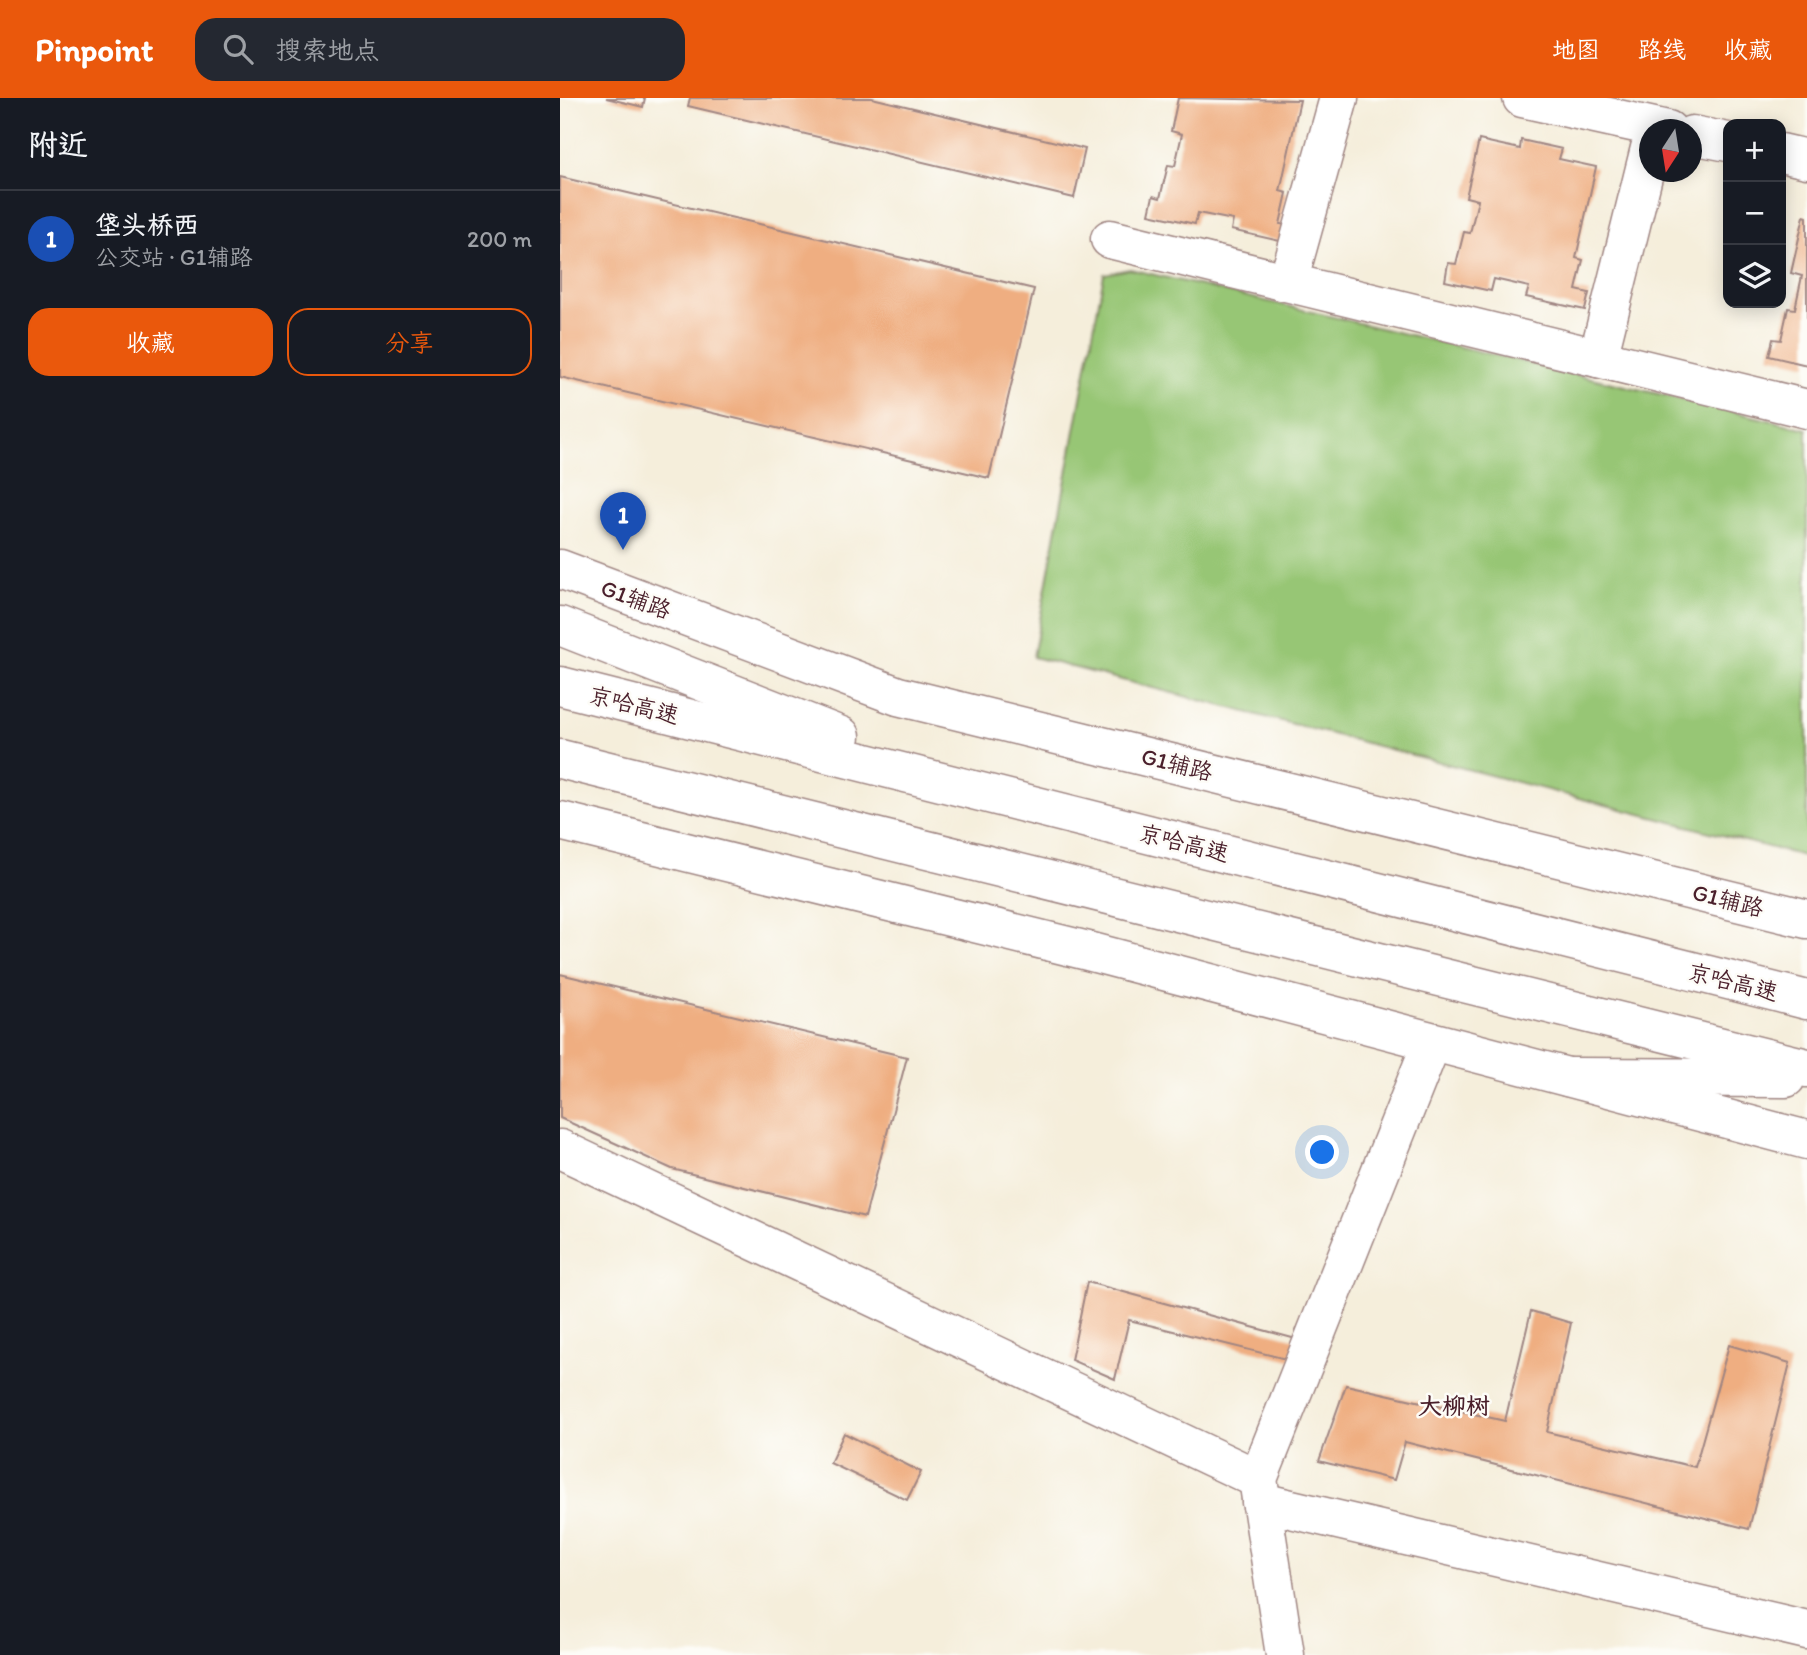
<!DOCTYPE html>
<html lang="zh">
<meta charset="utf-8">
<style>
:root{--surface:#171b24;--page:#242831;--text:#f1f3f6;--muted:#9ea1a6;--line:#363941;--accent:#ea580c}
body{margin:0;font-family:Itim,"LXGW WenKai TC",sans-serif;background:var(--page);color:var(--text)}
.controls{position:absolute;right:21px;top:21px;display:grid;overflow:hidden;border-radius:14px;box-shadow:0 4px 18px #0003}
.controls button{width:63px;height:63px;display:grid;place-items:center;padding:0;border:0;border-bottom:2px solid var(--line);background:var(--surface);color:var(--text);font:35px sans-serif}
.compass{position:absolute;left:1079px;top:21px;width:63px;height:63px;border-radius:50%;background:var(--surface);box-shadow:0 4px 18px #0003;rotate:192deg}
.you{position:absolute;left:763px;top:1055px;width:24px;height:24px;margin:-18px;border:5px solid #fff;border-radius:50%;background:#1a73e8;box-shadow:0 0 0 10px #1a73e833}
.badge{display:grid;place-items:center;width:46px;height:46px;border-radius:50%;background:var(--accent);color:#fff;font-size:23px;font-weight:700}
.pin{position:absolute;translate:-50% -58px;filter:drop-shadow(0 2px 4px #0008)}
.pin::after{content:'';position:absolute;top:37px;width:24px;height:21px;background:inherit;clip-path:polygon(0 0,100% 0,50% 100%)}
.list{margin:0;padding:0;list-style:none}
h2{display:flex;justify-content:space-between;align-items:center;height:91px;margin:0;padding:0 28px;font-size:30px}
h2 small{font-size:23px;font-weight:400;color:var(--muted)}
.list li{display:grid;grid-template-columns:46px 1fr auto;gap:21px;align-items:center;box-sizing:border-box;height:98px;padding:0 28px;border-top:2px solid var(--line)}
.list b{display:block;font-size:26px;white-space:nowrap}
.list p{margin:0;font-size:23px;white-space:nowrap;color:var(--muted)}
.list em{font-size:23px;font-style:normal;color:var(--muted)}
.actions{display:flex;gap:14px;padding:21px 28px}
.actions a{flex:1;padding:16px 0;border:2px solid var(--accent);border-radius:21px;text-align:center;font-size:24px;color:var(--accent)}
.actions .main{background:var(--accent);color:#fff}
.icon{flex:none;width:38px;height:38px;fill:none;stroke:currentColor;stroke-width:2;stroke-linecap:round;stroke-linejoin:round}
.map{position:relative;flex:none;width:1247px;height:1557px;overflow:hidden}
header{display:flex;align-items:center;gap:42px;box-sizing:border-box;height:98px;padding:0 35px;background:var(--accent);color:#fff}
header strong{font-size:33px}
nav{display:flex;gap:38px;margin-inline-start:auto;font-size:24px}
.search{width:490px;height:63px;background:var(--page);display:flex;align-items:center;gap:18px;box-sizing:border-box;padding:0 24px;border-radius:21px;color:var(--muted);font-size:26px}
main{display:flex}
aside{flex:1;background:var(--surface)}
.map>svg:first-child{display:block}
.green{fill:#97c675;stroke:#707250;stroke-width:2}
.building{fill:#efae81}
.lines{fill:none;stroke-linecap:round;stroke-linejoin:round}
.minor-casing{stroke:#a08683;stroke-width:41}
.highway-casing{stroke:#a08683;stroke-width:41}
.minor{stroke:#fff;stroke-width:38}
.highway{stroke:#fff;stroke-width:38}
.labels{text-anchor:middle;stroke-width:5;stroke-linejoin:round;paint-order:stroke}
.street-label{font-size:23px;fill:#4a1f2b;stroke:#fdfcf7}
.neighbourhood-label{font-size:24px;font-weight:bold;fill:#4a1f2b;stroke:#fdfcf7}
</style>
<header>
<strong>Pinpoint</strong>
<div class="search"><svg class="icon" aria-label="search" viewBox="0 0 24 24"><circle cx="10" cy="10" r="6"/><path d="M15 15l6 6"/></svg>搜索地点</div>
<nav><a>地图</a><a>路线</a><a>收藏</a></nav>
</header>
<main>
<aside>
<h2>附近<small></small></h2>
<ul class="list">
<li><span class="badge" style="background:#1a4fb4">1</span><div><b>垡头桥西</b><p>公交站 · G1辅路</p></div><em>200 m</em></li>
</ul>
<div class="actions"><a class="main">收藏</a><a>分享</a></div>
</aside>
<div class="map">
<svg width="1247" height="1557" viewBox="0 0 1247 1557">
<rect width="100%" height="100%" fill="#fdfcf7"/>
<filter id="ink" filterUnits="userSpaceOnUse"><feTurbulence type="fractalNoise" baseFrequency=".0143" numOctaves="2"/><feDisplacementMap in="SourceGraphic" scale="14" xChannelSelector="R" yChannelSelector="G"/><feConvolveMatrix kernelMatrix="1 2 1 2 8 2 1 2 1" color-interpolation-filters="sRGB"/></filter>
<filter id="wash" filterUnits="userSpaceOnUse"><feTurbulence type="fractalNoise" baseFrequency=".00686" numOctaves="4" result="noise"/><feDisplacementMap in="SourceGraphic" scale="28" xChannelSelector="R" yChannelSelector="G"/><feGaussianBlur stdDeviation="1.57" result="paint"/><feColorMatrix in="noise" values="0 0 0 0 0 0 0 0 0 0 0 0 0 0 0 0 0 1.4 0 .05"/><feComposite in="paint" operator="in"/></filter>
<g filter="url(#wash)">
<rect width="100%" height="100%" fill="#f5eedb"/>
<polygon class="green" points="570,171 1247,331 1247,759 473,559 544,176"/>
<g id="blocks">
<g class="building">
<polygon points="46,0 85,0 83,9"/>
<polygon points="130,0 312,0 525,51 514,100 128,8"/>
<polygon points="618,0 740,2 720,93 727,95 720,126 733,128 729,145 671,132 673,122 638,115 635,126 589,116 593,98 600,100 608,67 615,68 622,36 611,33"/>
<polygon points="919,42 960,51 961,42 1002,51 999,61 1036,69 1016,160 1023,162 1016,192 1029,195 1025,212 966,199 969,189 934,181 931,193 885,183 888,165 896,166 904,134 910,135 918,102 906,99"/>
<polygon points="0,79 474,191 429,380 0,279"/>
<polygon points="1244,118 1247,119 1247,267 1209,258 1213,241 1221,242 1228,210 1235,211 1242,178 1231,175"/>
<polygon points="0,876 347,959 305,1119 112,1071 0,1020"/>
<polygon points="527,1184 736,1241 730,1262 569,1222 555,1281 511,1262"/>
<polygon points="971,1213 1011,1225 987,1334 1135,1369 1169,1247 1230,1265 1189,1431 845,1344 834,1382 759,1363 786,1287 945,1323"/>
<polygon points="284,1335 361,1374 347,1402 270,1365"/>
</g>
</g>
</g>
<g filter="url(#ink)">
<use href="#blocks" fill-opacity="0" stroke="#a08683" stroke-width="2"/>
<g class="lines">
<defs>
<g id="minor">
<polyline points="962,0 1108,32"/>
<polyline points="1132,37 1168,44"/>
<polyline points="1221,55 1247,61"/>
<polyline points="550,141 1247,311"/>
<polyline points="728,184 779,0"/>
<polyline points="1038,260 1090,50"/>
<polyline points="0,471 338,598 1247,821"/>
<polyline points="0,723 528,853 1247,1042"/>
<polyline points="0,1051 698,1381"/>
<polyline points="701,1404 1247,1532"/>
<polyline points="725,1557 698,1381 872,944"/>
</g>
<g id="highway">
<polyline points="0,528 281,638"/>
<polyline points="0,588 1247,902"/>
<polyline points="0,661 1247,970"/>
<polyline points="1008,979 1226,980"/>
</g>
</defs>
<use href="#minor" class="minor-casing"/>
<use href="#highway" class="highway-casing"/>
<use href="#minor" class="minor"/>
<use href="#highway" class="highway"/>
</g>
</g>
<g class="labels">
<g class="street-label">
<text transform="translate(76 501) rotate(20)" y="8">G1辅路</text>
<text transform="translate(74 607) rotate(14)" y="8">京哈高速</text>
<text transform="translate(617 666) rotate(14)" y="8">G1辅路</text>
<text transform="translate(624 745) rotate(14)" y="8">京哈高速</text>
<text transform="translate(1168 802) rotate(14)" y="8">G1辅路</text>
<text transform="translate(1173 884) rotate(14)" y="8">京哈高速</text>
</g>
<g class="neighbourhood-label">
<text x="894" y="1316">大柳树</text>
</g>
</g>
</svg>
<div class="controls">
<button>+</button>
<button>−</button>
<button><svg class="icon" aria-label="layers" viewBox="0 0 24 24"><path d="M12 4l9 5-9 5-9-5zM3 14l9 5 9-5"/></svg></button>
</div>
<svg class="compass" viewBox="-18 -18 36 36"><path d="M0-13l5 13h-10z" fill="#e53935"/><path d="M0 13l5-13h-10z" fill="#9ea1a6"/></svg>
<div class="you"></div>
<div class="pin badge" style="left:63px;top:452px;background:#1a4fb4">1</div>
</div>
</main>
